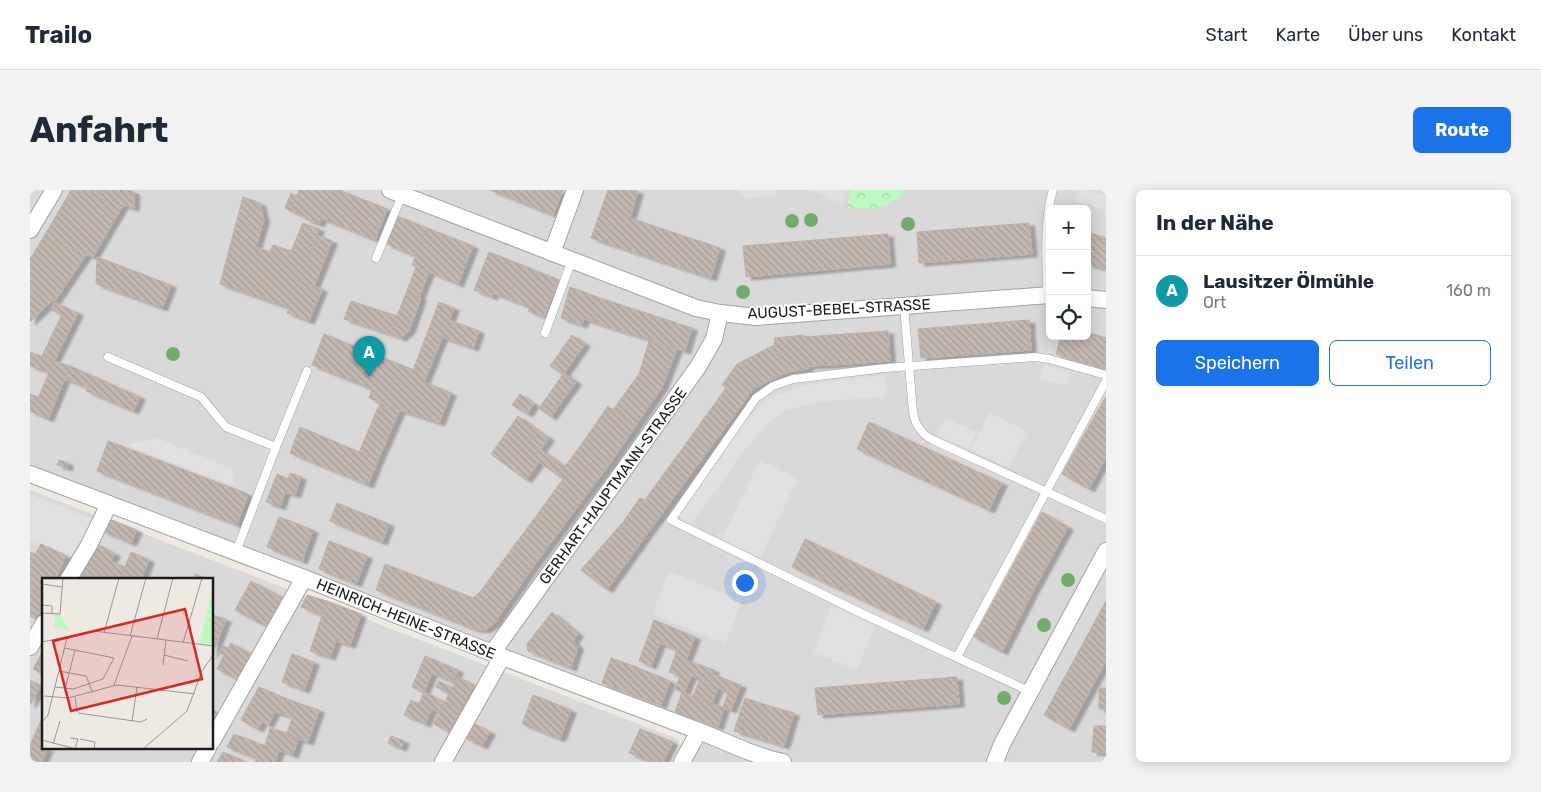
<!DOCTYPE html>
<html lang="de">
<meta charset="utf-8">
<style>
:root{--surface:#fff;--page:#f2f2f3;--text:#1f2937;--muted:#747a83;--line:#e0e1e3;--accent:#1a73e8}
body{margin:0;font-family:Rubik,sans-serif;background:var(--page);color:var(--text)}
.controls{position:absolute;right:15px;top:15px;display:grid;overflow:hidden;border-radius:8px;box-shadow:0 2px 12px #0003}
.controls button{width:45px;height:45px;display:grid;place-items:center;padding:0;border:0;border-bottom:1px solid var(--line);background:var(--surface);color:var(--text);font:25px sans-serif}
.you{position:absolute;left:714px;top:392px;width:18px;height:18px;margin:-12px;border:4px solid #fff;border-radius:50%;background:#1a73e8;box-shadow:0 0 0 8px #1a73e833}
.badge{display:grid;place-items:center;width:32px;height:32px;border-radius:50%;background:var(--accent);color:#fff;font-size:16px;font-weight:700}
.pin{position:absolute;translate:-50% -41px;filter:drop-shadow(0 1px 2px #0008)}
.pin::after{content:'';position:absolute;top:26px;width:18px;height:15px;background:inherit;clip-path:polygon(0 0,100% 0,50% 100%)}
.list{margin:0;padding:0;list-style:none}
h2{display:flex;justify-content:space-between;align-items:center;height:65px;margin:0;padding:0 20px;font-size:21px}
h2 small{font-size:16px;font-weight:400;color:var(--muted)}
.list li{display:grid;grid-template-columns:32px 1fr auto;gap:15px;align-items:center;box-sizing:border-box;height:70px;padding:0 20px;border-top:1px solid var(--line)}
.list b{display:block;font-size:19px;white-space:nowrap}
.list p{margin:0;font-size:16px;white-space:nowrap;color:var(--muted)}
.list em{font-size:16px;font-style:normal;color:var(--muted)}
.actions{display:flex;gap:10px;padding:15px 20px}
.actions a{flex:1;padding:11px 0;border:1px solid var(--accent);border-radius:8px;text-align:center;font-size:18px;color:var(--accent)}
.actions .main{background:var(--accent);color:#fff}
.icon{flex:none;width:28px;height:28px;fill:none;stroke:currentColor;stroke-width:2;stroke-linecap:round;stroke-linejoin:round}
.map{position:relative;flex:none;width:1076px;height:572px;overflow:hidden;border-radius:8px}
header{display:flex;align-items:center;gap:30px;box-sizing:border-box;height:70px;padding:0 25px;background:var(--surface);border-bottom:1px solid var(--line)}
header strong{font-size:24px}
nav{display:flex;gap:28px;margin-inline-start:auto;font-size:18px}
.intro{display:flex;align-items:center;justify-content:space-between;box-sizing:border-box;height:120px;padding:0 30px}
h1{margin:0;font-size:35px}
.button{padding:12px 22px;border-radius:8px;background:var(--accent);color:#fff;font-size:18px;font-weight:700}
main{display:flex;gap:30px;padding:0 30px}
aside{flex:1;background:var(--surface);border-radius:8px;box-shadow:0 2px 12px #0003}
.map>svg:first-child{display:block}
.residential{fill:#dad9d9;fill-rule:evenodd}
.park{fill:url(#park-crowns)}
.parking{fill:#e0e0e0}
.building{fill:url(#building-back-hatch);stroke:#bfafa4;filter:url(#shadow)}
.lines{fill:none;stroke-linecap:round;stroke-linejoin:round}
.lane-casing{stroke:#a3a3a3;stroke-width:9}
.street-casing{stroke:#a3a3a3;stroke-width:18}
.lane{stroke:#fff;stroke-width:8}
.street{stroke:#fff;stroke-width:16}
.tree{fill:#71ac6d}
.labels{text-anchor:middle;stroke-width:4;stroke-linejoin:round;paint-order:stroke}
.street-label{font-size:15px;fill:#1c1c1c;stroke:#fff}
.inset-road{fill:none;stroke:#9a9793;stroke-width:1}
.view{fill:#d62828;fill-opacity:0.15;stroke:#d62828;stroke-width:2.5}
.inset-edge{fill:none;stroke:#1c1c1c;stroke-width:2.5}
</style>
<header>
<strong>Trailo</strong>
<nav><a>Start</a><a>Karte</a><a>Über uns</a><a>Kontakt</a></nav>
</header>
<div class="intro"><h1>Anfahrt</h1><a class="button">Route</a></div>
<main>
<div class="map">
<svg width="1076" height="572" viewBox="0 0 1076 572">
<defs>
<pattern id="park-crowns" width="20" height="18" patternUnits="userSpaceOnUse" patternTransform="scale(1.25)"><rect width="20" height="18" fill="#bdf9bf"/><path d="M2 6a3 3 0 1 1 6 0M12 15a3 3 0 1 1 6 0" fill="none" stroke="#a2d5a4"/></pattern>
<pattern id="building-back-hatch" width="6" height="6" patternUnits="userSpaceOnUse" patternTransform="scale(1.25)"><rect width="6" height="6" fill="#c2b8b1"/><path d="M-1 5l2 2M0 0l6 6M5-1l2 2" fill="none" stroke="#a69e98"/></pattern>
<filter id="shadow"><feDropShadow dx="5.5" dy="3" stdDeviation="1" flood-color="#0004"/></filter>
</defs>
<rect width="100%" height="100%" fill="#eee9e2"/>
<g class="residential">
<path d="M0 0H1076V572H757L0 284ZM1020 19H1057V146H1020Z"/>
<path d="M0 300 650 550 639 572H0ZM14 390H182V558H14Z"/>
<polygon points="670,543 750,572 653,572"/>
</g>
<path class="park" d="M822 0H872L874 4C856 19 840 20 817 17L818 11Z"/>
<g class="parking">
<polygon points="710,0 746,0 747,6 711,8"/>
<polygon points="780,0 817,0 812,13"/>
<polygon points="1048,0 1059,0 1076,6 1076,21 1045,11"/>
<polygon points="1013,174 1041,182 1037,196 1009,189"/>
<polygon points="854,185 857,206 781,213 756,221 740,232 717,257 661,335 649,326 703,247 713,233 737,210 749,204 779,194"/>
<polygon points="959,223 997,241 979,278 941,260"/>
<polygon points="915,228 947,242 939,259 907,245"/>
<polygon points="127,248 203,279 204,296 96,255"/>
<polygon points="730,270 768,288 730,369 691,351"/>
<polygon points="0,305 70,332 50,369 0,349"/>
<polygon points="639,381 712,411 695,454 622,424"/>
<polygon points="801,416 845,436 827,480 784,463"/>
</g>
<g class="building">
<polygon points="41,0 72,0 67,8"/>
<polygon points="41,0 93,15 63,67 13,48"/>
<polygon points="72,0 99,0 104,2 104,18 67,8"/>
<polygon points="269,0 302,0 289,34 275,29 276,27 261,21"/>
<polygon points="302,0 309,0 357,19 345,50 291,28"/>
<polygon points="460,0 533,0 523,25"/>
<polygon points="578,0 608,1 600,28 690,58 681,88 561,48"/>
<polygon points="261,3 266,6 261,21 255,18"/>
<polygon points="213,7 230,13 234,30 226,57 240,62 243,55 261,61 273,33 289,39 259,118 190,94"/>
<polygon points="367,26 397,38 385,66 356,54"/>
<polygon points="999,33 1002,64 889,73 887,42"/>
<polygon points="397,38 443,56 428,94 382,75"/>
<polygon points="1057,42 1076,48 1076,79 1057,74"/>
<polygon points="858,44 860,74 716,87 713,56"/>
<polygon points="287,45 302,51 284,96 269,91"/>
<polygon points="13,48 56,65 25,111 0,98 0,69"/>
<polygon points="459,62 492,75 478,109 463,103 462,107 444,100"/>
<polygon points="67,67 141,95 132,118 66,94"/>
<polygon points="492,75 529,90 514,127 498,121 500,117 478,109"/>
<polygon points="386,77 399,82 389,107 376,103"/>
<polygon points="269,91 292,99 279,131 257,123"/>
<polygon points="540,97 570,108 563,132 554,129 552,135 531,128"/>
<polygon points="0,98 23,110 0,132"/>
<polygon points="376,103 391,108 379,141 371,148 360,144"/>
<polygon points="570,108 662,138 655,161 563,132"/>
<polygon points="321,111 367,126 360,144 314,129"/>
<polygon points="24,112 48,123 24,171 12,166 32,124 21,120"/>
<polygon points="409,112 424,118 397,185 383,180"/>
<polygon points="419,130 449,141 443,158 412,147"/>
<polygon points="999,130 1001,160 891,168 888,139"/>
<polygon points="858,141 860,171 802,175 801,145"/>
<polygon points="1057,142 1076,148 1076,179 1026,164 1031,146 1057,146"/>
<polygon points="294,144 371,175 354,215 339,208 342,199 282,175"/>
<polygon points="542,145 555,154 533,185 520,176"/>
<polygon points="774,145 774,147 801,145 802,175 778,176 778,179 757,182 744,155 745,148"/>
<polygon points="619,151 647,159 632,197 605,237 583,220 609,184"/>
<polygon points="744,155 757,182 724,198 614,348 593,332 610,308 615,310 696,198 692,195 707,174"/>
<polygon points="0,162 24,171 19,182 0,176"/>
<polygon points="24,171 40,176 18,229 2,222"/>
<polygon points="371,175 397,185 394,192 421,203 409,233 354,215"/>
<polygon points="40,176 63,186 58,198 35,189"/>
<polygon points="534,183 546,192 521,227 509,218"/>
<polygon points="63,186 110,207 103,221 56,201"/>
<polygon points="0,204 8,207 2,222 0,221"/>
<polygon points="490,204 504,214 497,224 482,215"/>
<polygon points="1076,206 1076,267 1059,299 1032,284"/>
<polygon points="350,213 370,220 348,270 329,262"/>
<polygon points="578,216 605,237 581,272 553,252"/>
<polygon points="488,226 508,241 500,252 525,270 519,279 509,272 496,290 461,264"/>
<polygon points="839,232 972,293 959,320 827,259"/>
<polygon points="270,237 348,270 338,295 260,263"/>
<polygon points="508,241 519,248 511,259 500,252"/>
<polygon points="78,251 218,304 207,335 67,281"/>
<polygon points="553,252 581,272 551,312 528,296 533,289 528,286"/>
<polygon points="29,270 38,273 37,278 27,275"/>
<polygon points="525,270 535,277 528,286 519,279"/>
<polygon points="260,283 271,287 265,305 255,302 250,317 236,312 247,284 258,289"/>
<polygon points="528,296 551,312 528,343 506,326"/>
<polygon points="307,313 359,334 352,352 300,331"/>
<polygon points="1012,322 1038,337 1004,399 972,462 944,447"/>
<polygon points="506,326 528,343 502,378 480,361"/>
<polygon points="249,327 283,340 272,371 237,357"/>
<polygon points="79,329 107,340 101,353 74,342"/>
<polygon points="593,332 614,348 577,400 551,380"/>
<polygon points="775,349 906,412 893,439 762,377"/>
<polygon points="299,351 337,366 326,394 289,379"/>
<polygon points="65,353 85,364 73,384 54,373"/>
<polygon points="11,354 36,366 25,390 14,390 14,405 0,398 0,362 5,364"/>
<polygon points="480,361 502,378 464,434 455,440 444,439 346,400 355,374 443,408 450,402"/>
<polygon points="101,362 119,370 111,390 90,390"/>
<polygon points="80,371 95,377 90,390 73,384"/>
<polygon points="54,373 73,384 88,390 45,390"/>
<polygon points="165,384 179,390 163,390"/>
<polygon points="221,391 255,409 239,438 205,420"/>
<polygon points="0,398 14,405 14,412 6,429 0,426"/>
<polygon points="277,405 297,411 292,425 271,417"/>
<polygon points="297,411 331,424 320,455 306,451 300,467 280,461"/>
<polygon points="1076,411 1076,471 1039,539 1014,525"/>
<polygon points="522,422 548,444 543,451 548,456 541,478 498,461 497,454"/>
<polygon points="182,425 196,429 182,465"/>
<polygon points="624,430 665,447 650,486 639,482 647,460 630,453 621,476 609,471"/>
<polygon points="201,453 223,465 210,491 187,479 194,465 190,463 193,456 198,458"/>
<polygon points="14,459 14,484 3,479"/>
<polygon points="262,464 284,472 274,500 252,492"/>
<polygon points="395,466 428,480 423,492 402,483 394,502 382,497"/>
<polygon points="581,468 606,477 596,502 572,493"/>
<polygon points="656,470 684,480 673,510 663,506 670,489 661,486 654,503 645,499"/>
<polygon points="606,477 640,491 631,515 596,502"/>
<polygon points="683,484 702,492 698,503 688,498 682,513 673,510"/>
<polygon points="428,487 444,495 431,520 415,512 419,503 406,497 409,491 422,498"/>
<polygon points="927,487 929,514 788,525 785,498"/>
<polygon points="0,490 11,496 0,515"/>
<polygon points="702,492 711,495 701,520 693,517"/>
<polygon points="229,497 252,507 238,535 215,522"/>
<rect x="1069" y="498" width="7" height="21"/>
<polygon points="394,502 415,512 410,522 402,519 395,534 374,525 381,510 389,514"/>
<polygon points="652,502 673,510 665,529 645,522"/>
<polygon points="503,505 541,520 530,549 492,534"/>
<polygon points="252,507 268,513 263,527 245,522"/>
<polygon points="715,508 739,516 729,548 704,541"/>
<polygon points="673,510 694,518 688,537 665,529"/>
<polygon points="415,512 431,520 419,542 404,534"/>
<polygon points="268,513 289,520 278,552 256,545"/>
<polygon points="739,516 764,523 754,556 729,548"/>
<polygon points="182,519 190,524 182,537"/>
<polygon points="215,522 232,532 228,539 211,530"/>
<polygon points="12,528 14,528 14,558 18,558 17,560 1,553"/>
<polygon points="445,534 460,542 452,556 437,549"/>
<polygon points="1064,536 1076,536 1076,563 1062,562"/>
<polygon points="240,538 257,543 256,545 268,549 263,565 235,556"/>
<polygon points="610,539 643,552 633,572 621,572 599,563"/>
<polygon points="204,544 249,561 245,572 225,572 227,568 197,557"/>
<polygon points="361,546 374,551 371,558 358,553"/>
<polygon points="1,553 17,560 12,572 0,572"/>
<polygon points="193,562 212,570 211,572 187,572"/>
</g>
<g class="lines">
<defs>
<g id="lane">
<polyline points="346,68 372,5"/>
<path d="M1017 105C1017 71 1013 33 1023 0"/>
<path d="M874 116 883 222C885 235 891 244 903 250L1076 329"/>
<polyline points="515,143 542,70"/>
<polyline points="78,167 171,207 196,237 246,257"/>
<polyline points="206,362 246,257 277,181"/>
<polyline points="927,467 1076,191"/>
<polyline points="1001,502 833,424 641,330 726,208 743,196 763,189 855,178 1005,167 1019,169 1076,185"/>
</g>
<g id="street">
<polyline points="360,0 666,118 690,123 726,127 1020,105"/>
<polyline points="0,40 24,0"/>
<polyline points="522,63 545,0"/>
<polyline points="1057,108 1076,110"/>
<polyline points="0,284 274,388 462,463 669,541 717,561 740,569 753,572"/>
<polyline points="38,390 59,355 79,314"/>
<polyline points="0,457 14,433"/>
<polyline points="462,463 668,177 684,149 690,123"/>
<polyline points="182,551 274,388"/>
<polyline points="170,572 178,558"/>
<polyline points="413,572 472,467"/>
<polyline points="652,572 669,541"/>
<polyline points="965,572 972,554 1076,361"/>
</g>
</defs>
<use href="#lane" class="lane-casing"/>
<use href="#street" class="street-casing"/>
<use href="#lane" class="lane"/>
<use href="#street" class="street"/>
</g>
<g class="tree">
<circle cx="781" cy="30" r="7"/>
<circle cx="762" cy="31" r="7"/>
<circle cx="878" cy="34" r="7"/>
<circle cx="713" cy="102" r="7"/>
<circle cx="143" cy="164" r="7"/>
<circle cx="1038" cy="390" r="7"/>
<circle cx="1014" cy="435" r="7"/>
<circle cx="974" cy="508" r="7"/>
</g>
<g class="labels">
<g class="street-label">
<text transform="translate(809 119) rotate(-3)" y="5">AUGUST-BEBEL-STRASSE</text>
<text transform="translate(583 296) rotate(-54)" y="5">GERHART-HAUPTMANN-STRASSE</text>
<text transform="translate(376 429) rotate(22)" y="5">HEINRICH-HEINE-STRASSE</text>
</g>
</g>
<g transform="translate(12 388)">
<rect width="171" height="171" fill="#eee9e2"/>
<path d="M170 12H172L171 66 158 65ZM18 36 24 46 27 53 12 49 13 37Z" fill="#bdf9bf"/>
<path class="inset-road" d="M0 6 20 9M0 27 10 28V36M0 35 18 36 21 0M62 55 77 0M88 58 104 0M115 61 131 0M0 64 52 53 172 68M141 65 160 0M122 77 146 83M121 87 124 62M17 93 44 98 50 113M72 107 90 58M13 109 31 111 61 101 72 80 23 70M23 111 33 72M2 118 26 120 75 107 153 116M33 119 35 134M36 135 99 144 105 141M90 143 95 109M0 144 6 137 25 60M28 160 36 161 33 171M38 161 53 164 52 171M0 162 34 171M11 166 18 143M101 171 145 133 160 93 172 76"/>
<path class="view" d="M143 31 160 101 29 133 11 63Z"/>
<rect width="171" height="171" class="inset-edge"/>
</g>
</svg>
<div class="controls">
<button>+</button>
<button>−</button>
<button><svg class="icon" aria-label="locate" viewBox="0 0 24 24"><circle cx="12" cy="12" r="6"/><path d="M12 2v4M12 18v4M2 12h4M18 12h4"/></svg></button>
</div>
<div class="you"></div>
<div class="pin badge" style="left:339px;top:187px;background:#0f9aa8">A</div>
</div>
<aside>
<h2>In der Nähe<small></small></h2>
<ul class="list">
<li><span class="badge" style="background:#0f9aa8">A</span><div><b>Lausitzer Ölmühle</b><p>Ort</p></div><em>160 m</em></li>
</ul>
<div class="actions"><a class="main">Speichern</a><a>Teilen</a></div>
</aside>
</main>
